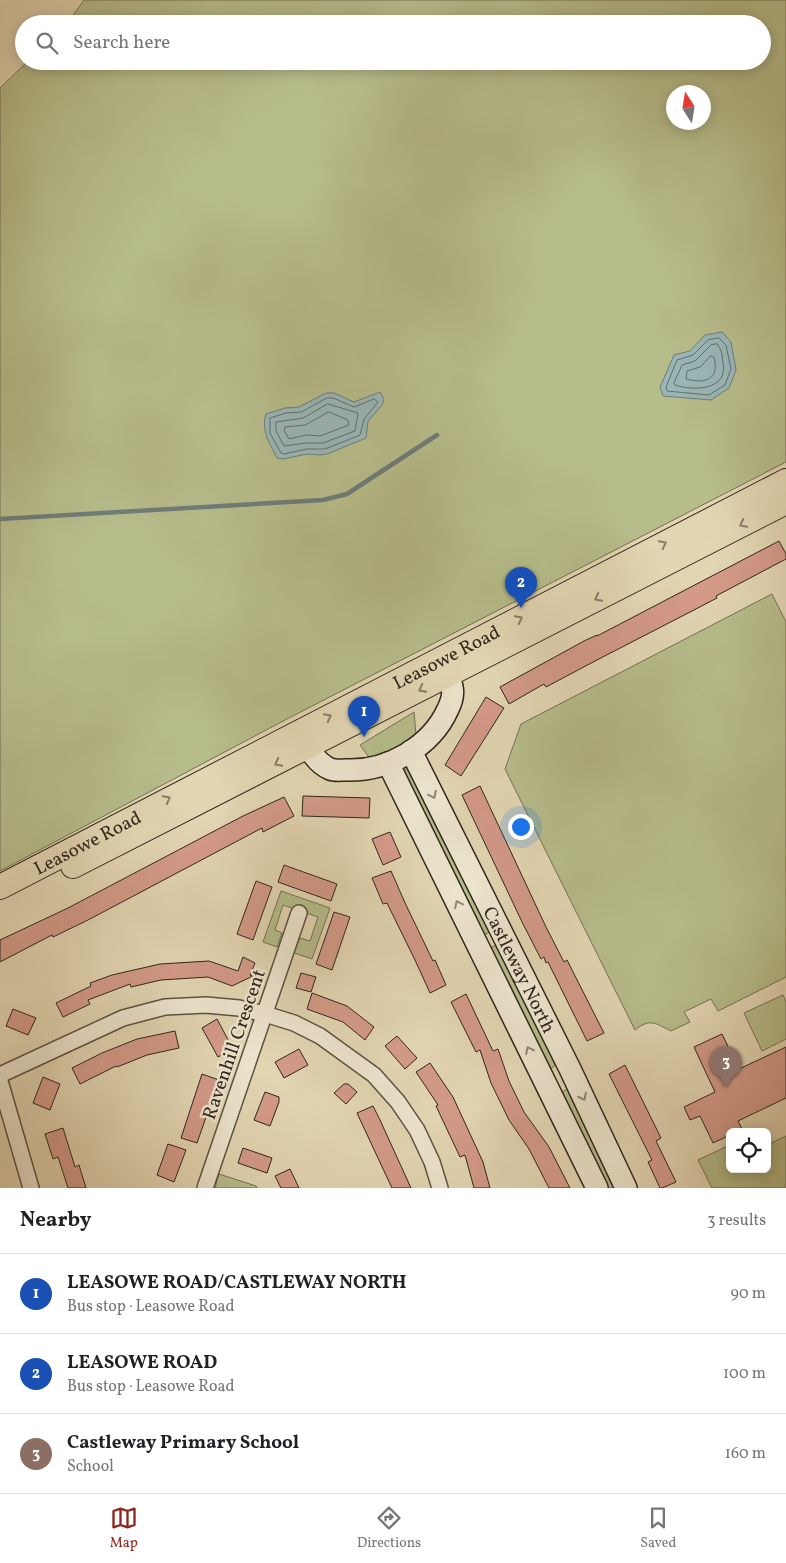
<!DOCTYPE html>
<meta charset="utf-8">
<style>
:root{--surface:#fff;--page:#f2f2f2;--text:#202124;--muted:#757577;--line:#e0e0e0;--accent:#8f2418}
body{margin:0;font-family:Vollkorn,serif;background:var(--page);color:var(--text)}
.controls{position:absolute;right:15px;bottom:15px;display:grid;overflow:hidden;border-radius:8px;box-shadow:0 2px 12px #0003}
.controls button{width:45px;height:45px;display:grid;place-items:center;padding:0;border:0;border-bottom:1px solid var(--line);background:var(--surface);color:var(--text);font:25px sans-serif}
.compass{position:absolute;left:666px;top:85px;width:45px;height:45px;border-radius:50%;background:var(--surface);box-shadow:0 2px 12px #0003;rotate:348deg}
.you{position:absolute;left:520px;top:826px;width:18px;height:18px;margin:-12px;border:4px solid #fff;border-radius:50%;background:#1a73e8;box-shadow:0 0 0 8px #1a73e833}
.badge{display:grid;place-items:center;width:32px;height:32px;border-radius:50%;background:var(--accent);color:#fff;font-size:16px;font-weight:700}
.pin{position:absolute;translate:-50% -41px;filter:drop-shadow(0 1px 2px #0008)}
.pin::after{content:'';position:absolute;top:26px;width:18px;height:15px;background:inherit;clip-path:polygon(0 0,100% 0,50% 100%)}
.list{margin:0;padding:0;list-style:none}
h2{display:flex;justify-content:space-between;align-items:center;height:65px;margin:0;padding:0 20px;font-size:21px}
h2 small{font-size:16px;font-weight:400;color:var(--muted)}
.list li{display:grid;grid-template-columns:32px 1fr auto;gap:15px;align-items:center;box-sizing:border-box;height:80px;padding:0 20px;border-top:1px solid var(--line)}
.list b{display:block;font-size:19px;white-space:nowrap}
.list p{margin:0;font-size:16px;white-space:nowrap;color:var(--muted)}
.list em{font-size:16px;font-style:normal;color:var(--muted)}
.icon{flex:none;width:28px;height:28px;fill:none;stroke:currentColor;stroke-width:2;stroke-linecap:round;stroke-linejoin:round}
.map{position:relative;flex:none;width:786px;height:1188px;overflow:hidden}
.search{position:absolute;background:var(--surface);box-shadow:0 2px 12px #0003;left:15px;right:15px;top:15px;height:55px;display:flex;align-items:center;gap:12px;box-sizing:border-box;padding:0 18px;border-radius:28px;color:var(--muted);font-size:19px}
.sheet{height:305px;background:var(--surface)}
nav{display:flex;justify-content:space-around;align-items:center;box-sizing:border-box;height:70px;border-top:1px solid var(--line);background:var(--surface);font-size:14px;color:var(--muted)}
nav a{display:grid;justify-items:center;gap:2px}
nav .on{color:var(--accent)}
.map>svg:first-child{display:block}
.green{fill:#b6bc8a;stroke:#727154;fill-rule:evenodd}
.water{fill:#99b6b7;stroke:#6f7c79}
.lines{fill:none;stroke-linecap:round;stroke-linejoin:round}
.shore{stroke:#646e6a;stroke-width:1}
.stream{stroke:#6f7c79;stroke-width:4.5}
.building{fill:#d39a88;stroke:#2f261d}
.street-casing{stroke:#5c5242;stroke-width:18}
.secondary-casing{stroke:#2f261d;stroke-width:24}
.primary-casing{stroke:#2f261d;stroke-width:26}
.street{stroke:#ece4cd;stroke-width:15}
.secondary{stroke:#ece4cd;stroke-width:21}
.primary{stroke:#e2d5b2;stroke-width:24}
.oneway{stroke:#887e68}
.oneway2{stroke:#8e8575}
.labels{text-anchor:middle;stroke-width:5;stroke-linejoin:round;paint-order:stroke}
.street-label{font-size:19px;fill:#2f261d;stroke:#ece4cd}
</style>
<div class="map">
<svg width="786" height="1188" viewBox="0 0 786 1188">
<rect width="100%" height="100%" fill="#e2d5b2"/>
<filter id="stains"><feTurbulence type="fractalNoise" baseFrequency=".004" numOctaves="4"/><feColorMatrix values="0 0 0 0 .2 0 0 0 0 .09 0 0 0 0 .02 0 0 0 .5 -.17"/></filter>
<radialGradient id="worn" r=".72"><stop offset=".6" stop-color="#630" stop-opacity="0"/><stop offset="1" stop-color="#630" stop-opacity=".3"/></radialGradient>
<g class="green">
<path d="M84 0H786V462L287 719 0 871V88L28 61H762V24H67ZM674 92H704V122H674Z"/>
<path d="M772 594 786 622V977L718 1011 711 999 684 1012 690 1022 671 1031C655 1023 650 1018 635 1030L505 769 521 724Z"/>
<polygon points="414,712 416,735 387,753 369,757 360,745"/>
<polygon points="410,769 492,927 488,933 483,935 402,777 405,770"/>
<polygon points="281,891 330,908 312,959 294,953 300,938 310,941 318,917 283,905 275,930 282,933 277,947 263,942"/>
<polygon points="496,945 502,949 559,1063 550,1069 490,948"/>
<polygon points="783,995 786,1002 786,1039 762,1051 744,1013"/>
<polygon points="567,1089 571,1091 618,1188 603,1188 558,1095"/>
<polygon points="786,1136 786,1188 712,1188 698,1160 730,1145 730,1169 767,1169 767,1145"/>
<polygon points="219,1174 256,1186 257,1188 215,1188"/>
</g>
<g class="water">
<polygon points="722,332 731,342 736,370 729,388 711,400 663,396 660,387 674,355 690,351 705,335"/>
<path d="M380 392 384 399 382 405 368 421 366 438 327 454 320 455 307 454 283 459 277 458C270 444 261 431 266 414L285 408 299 407 326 393H334L354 402Z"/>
</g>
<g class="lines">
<g class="shore">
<polygon points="719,338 726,345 731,369 725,385 709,395 667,391 666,387 677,360 693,355 708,340"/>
<path d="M717 344C722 349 722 356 723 362 729 391 693 391 675 385L674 383 682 365 695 361 711 345Z"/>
<path d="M711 356 714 357C720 380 705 384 686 379L687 371 700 367Z"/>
<polygon points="327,398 333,398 354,407 374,399 378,402 364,419 360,435 325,449 307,449 284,454 281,453 270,433 270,418 286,413 301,412"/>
<polygon points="328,404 358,413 355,431 323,443 306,443 284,446 276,431 276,422 303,418"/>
<polygon points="329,412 348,420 349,425 320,436 306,435 289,439 284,430 285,427 305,425"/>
</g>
<polyline class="stream" points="0,519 323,500 347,494 437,435"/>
</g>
<g class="building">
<polygon points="779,541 786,554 786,559 716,596 717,598 692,611 595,661 546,687 544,684 509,704 500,687 584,641 597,635 597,636"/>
<polygon points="486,697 504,708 461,776 445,765"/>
<polygon points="480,786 546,927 564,962 567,960 604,1033 587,1041 548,962 546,963 544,957 541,959 523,924 462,795"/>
<polygon points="303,796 370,798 369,818 302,816"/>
<polygon points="284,797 294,816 263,832 262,828 88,920 53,937 52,935 0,962 0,940 68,908 243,816"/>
<polygon points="390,832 401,857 383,865 372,839"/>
<polygon points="284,865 337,884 331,901 278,882"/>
<polygon points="391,871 406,905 433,961 435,960 446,985 430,993 415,960 387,903 383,904 372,878"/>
<polygon points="256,881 272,887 253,940 237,934"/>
<polygon points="334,912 350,917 332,970 316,964"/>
<polygon points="243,957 255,963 250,975 253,976 232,986 208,977 161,980 131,987 130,984 88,1000 90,1004 63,1017 56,1003 91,986 90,983 112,975 160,964 209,961 238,971"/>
<polygon points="301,973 316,977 311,992 296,988"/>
<polygon points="312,993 347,1006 374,1027 365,1040 343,1022 307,1009"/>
<polygon points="466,994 493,1051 498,1049 509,1081 524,1112 549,1147 570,1188 549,1188 529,1149 509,1120 491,1083 480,1050 476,1052 451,1002"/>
<polygon points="13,1009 36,1018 28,1035 6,1026"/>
<polygon points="217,1019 233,1049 218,1057 202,1028"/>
<polygon points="175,1031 179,1048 147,1055 117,1067 116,1066 80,1084 72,1068 102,1053 137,1039"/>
<polygon points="722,1034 739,1069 786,1047 786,1098 738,1121 742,1129 737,1132 730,1132 730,1135 713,1143 700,1116 690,1120 684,1107 715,1092 694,1047"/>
<polygon points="397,1036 417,1058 405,1069 385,1046"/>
<polygon points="299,1049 308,1065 284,1078 275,1062"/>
<polygon points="430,1063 453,1097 483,1162 490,1188 474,1188 465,1155 460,1157 436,1106 438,1105 416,1072"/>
<polygon points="625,1065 661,1138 656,1141 676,1182 662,1188 660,1188 648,1162 652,1160 609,1074"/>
<polygon points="202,1074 219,1080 197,1143 181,1138"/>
<polygon points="43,1077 60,1084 50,1110 33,1103"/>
<polygon points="344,1084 348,1084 357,1092 346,1104 334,1093"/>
<polygon points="265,1092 279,1097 279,1102 270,1126 254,1120"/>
<polygon points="373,1106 380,1120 411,1188 392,1188 377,1156 357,1113"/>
<polygon points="63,1128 75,1167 79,1165 86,1188 68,1188 58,1157 53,1159 45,1134"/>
<polygon points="168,1144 186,1150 174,1182 157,1175"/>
<polygon points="243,1148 272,1158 267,1173 238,1163"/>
<polygon points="290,1169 299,1188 281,1188 275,1176"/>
</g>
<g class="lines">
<defs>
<g id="street">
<polyline points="0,1075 123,1018 165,1007 206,1005 239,1008 265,1014 294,1023 320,1036 374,1075 398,1102 417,1130 432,1162 440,1188"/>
<polyline points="0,1081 31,1188"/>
<polyline points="205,1188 299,913"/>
</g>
<g id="secondary">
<path d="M300 731C308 746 314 762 330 769 335 771 341 770 345 770 387 772 431 747 448 709 451 703 454 695 452 687 451 678 443 668 439 660"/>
<path id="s1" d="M411 751 570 1069 626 1188"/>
<polyline points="388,763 597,1188"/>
</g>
<g id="primary">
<polyline points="73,866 786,502"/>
<path id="s2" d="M0 887 786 481"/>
</g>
</defs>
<use href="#street" class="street-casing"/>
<use href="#secondary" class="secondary-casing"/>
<use href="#primary" class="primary-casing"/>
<use href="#street" class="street"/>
<use href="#secondary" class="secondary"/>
<use href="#primary" class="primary"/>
</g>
<defs><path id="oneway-chevron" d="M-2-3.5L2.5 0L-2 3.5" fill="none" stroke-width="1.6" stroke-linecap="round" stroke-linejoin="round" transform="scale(1.25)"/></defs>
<g class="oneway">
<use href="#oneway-chevron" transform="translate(743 524) rotate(153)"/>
<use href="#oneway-chevron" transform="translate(663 544) rotate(-27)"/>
<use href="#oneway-chevron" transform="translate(598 598) rotate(153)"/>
<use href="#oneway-chevron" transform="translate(519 619) rotate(-27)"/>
<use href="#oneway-chevron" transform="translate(422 689) rotate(153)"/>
<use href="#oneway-chevron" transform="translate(328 717) rotate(-27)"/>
<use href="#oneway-chevron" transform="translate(278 763) rotate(153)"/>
<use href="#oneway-chevron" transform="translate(167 799) rotate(-28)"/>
</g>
<g class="oneway2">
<use href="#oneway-chevron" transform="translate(433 795) rotate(64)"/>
<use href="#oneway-chevron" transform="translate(458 904) rotate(-116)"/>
<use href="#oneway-chevron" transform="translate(529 1050) rotate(-116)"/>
<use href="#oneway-chevron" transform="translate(583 1097) rotate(64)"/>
</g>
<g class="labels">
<g class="street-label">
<text dy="7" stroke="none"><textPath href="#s2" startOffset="502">Leasowe Road</textPath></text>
<text dy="7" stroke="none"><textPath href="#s2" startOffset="98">Leasowe Road</textPath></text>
<text dy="7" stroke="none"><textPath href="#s1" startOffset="244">Castleway North</textPath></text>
<text transform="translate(233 1044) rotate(-71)" y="7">Ravenhill Crescent</text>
</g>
</g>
<rect width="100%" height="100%" filter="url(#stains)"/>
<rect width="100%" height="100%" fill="url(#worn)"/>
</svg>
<div class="controls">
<button><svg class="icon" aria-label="locate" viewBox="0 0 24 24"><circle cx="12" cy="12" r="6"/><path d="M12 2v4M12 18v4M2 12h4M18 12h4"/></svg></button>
</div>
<svg class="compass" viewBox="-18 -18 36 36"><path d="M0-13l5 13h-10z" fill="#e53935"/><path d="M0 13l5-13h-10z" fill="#757577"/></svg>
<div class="you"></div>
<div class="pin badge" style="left:364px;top:737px;background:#1a4fb4">1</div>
<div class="pin badge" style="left:521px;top:608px;background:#1a4fb4">2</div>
<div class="pin badge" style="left:726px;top:1087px;background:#8d6e63">3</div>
<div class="search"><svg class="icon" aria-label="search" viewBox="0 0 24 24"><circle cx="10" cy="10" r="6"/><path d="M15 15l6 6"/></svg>Search here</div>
</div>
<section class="sheet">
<h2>Nearby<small>3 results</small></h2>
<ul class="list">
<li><span class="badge" style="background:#1a4fb4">1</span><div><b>LEASOWE ROAD/CASTLEWAY NORTH</b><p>Bus stop · Leasowe Road</p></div><em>90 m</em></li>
<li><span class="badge" style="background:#1a4fb4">2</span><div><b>LEASOWE ROAD</b><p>Bus stop · Leasowe Road</p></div><em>100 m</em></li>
<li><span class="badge" style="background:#8d6e63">3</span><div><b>Castleway Primary School</b><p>School</p></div><em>160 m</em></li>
</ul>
</section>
<nav>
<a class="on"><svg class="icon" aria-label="map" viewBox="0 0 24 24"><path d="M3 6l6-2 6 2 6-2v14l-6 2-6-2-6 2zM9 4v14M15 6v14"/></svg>Map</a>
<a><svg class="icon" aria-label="directions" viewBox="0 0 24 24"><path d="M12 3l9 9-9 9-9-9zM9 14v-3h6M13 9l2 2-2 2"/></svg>Directions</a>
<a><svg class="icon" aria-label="saved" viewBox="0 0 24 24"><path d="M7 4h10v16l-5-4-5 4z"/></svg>Saved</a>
</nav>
